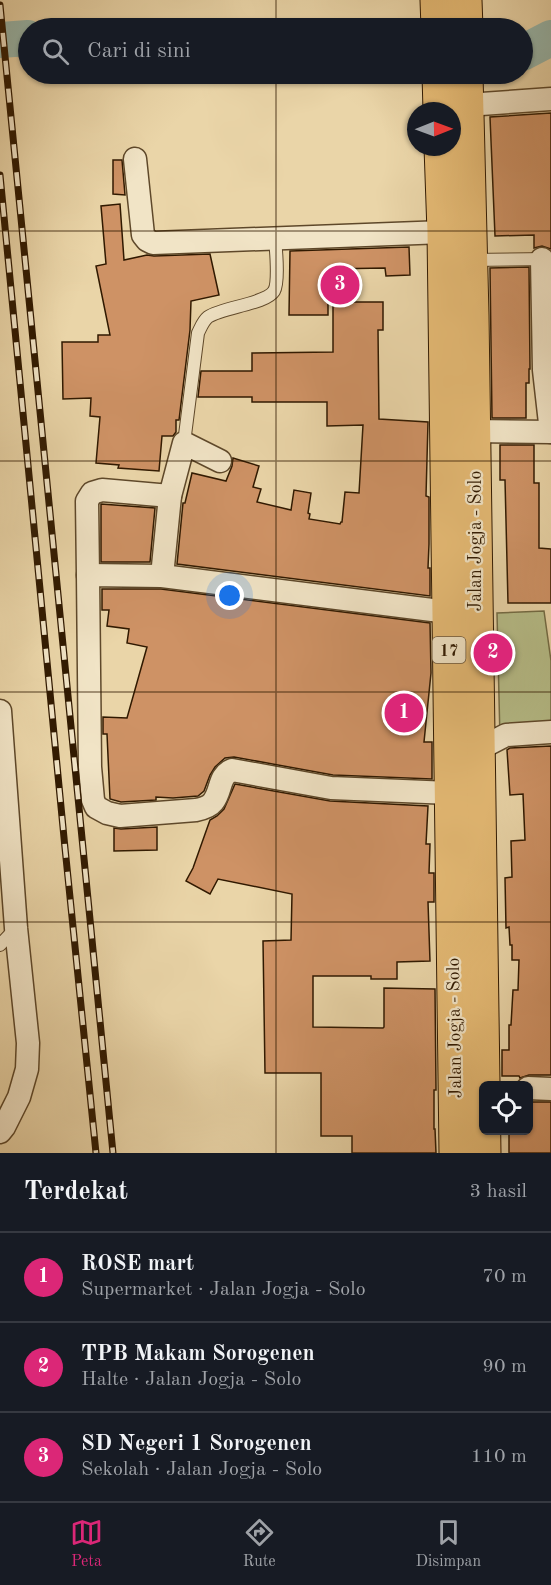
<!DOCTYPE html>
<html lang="id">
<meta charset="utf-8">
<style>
:root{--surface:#171b24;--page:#20242c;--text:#f1f3f6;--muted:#9ea1a6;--line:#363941;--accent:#db2777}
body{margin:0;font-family:"Old Standard TT",serif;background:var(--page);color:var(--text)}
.controls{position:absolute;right:18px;bottom:18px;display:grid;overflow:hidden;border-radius:9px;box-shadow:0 2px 4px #0004}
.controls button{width:54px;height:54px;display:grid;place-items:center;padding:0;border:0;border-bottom:2px solid var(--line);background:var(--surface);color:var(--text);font:30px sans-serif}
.compass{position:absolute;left:407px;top:102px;width:54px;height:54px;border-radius:50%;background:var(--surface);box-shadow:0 2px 4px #0004;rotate:89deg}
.you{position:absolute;left:230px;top:596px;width:21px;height:21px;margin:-15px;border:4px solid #fff;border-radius:50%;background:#1a73e8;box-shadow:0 0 0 9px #1a73e833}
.badge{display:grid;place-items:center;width:39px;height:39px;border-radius:50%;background:var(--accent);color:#fff;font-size:20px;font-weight:700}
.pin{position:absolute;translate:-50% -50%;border:3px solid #fff;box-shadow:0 2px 6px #0006}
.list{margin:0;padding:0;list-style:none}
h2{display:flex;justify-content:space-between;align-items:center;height:78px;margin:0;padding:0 24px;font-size:26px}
h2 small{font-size:20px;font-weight:400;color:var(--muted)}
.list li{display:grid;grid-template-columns:39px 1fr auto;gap:18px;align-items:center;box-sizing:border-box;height:90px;padding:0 24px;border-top:2px solid var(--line)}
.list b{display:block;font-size:22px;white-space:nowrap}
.list p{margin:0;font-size:20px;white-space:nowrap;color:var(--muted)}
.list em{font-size:20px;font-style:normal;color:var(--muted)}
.icon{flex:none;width:33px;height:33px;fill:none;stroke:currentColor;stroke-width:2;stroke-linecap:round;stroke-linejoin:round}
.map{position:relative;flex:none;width:551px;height:1153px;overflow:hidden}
.search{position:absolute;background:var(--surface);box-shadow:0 2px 4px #0004;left:18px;right:18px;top:18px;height:66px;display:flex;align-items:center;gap:15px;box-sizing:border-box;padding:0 21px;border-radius:33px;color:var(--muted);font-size:22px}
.sheet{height:348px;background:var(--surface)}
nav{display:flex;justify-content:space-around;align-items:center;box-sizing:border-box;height:84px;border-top:2px solid var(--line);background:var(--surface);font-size:16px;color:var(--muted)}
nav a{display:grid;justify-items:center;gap:3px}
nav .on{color:var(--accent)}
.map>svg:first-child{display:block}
.green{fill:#b6bd88;stroke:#736b44;stroke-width:1.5}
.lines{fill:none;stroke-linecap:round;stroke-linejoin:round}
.river{stroke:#98b8ad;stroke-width:36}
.building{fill:#ce9265;stroke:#301900;stroke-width:1.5}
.service-casing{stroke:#5e482a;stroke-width:14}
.minor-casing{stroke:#5e482a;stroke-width:25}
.trunk-casing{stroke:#301900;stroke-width:35}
.service{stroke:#f1e4c6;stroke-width:12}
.minor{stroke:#f1e4c6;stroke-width:22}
.trunk{stroke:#e5ba74;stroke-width:33}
.rail-casing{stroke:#301900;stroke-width:7}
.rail{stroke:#f1e4c6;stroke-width:4.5;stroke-dasharray:14;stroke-linecap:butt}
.grid{fill:none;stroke:#301900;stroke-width:1.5;stroke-opacity:0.55}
.labels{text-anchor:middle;stroke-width:4.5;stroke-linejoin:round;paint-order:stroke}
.shield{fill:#f1e4c6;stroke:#6a563b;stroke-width:1.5}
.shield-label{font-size:16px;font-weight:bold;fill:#301900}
.street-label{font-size:18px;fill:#301900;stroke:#f1e4c6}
</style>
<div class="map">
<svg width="551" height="1153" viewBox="0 0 551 1153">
<rect width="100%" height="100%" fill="#ead5a8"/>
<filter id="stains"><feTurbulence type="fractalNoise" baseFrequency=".00333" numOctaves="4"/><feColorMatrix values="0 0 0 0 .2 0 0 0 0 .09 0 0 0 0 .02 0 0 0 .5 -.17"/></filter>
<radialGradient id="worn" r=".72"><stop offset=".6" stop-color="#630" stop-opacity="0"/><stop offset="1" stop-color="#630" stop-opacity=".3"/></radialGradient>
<polygon class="green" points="544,611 551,661 551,735 500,739 497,613"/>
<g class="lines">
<g class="river">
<polyline points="0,40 28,38"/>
<polyline points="522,53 551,38"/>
</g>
</g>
<g class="building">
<polygon points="551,113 551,249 542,246 534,248 534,235 495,236 490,117"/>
<polygon points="113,160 122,160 125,195 113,194"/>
<polygon points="120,204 124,260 147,255 154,256 210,254 219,295 191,301 190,330 179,420 176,420 176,432 173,436 162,436 159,471 118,468 119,465 96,463 100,417 90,416 91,398 63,399 62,342 98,342 98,335 110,335 96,266 106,264 101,206"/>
<polygon points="409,247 410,275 386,276 385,268 328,269 328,315 289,315 290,251"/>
<polygon points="529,267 530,369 529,369 529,383 526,383 526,418 492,418 490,268"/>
<polygon points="333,302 383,302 383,330 378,330 379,419 428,422 426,496 429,497 429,544 428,568 430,568 430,596 177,564 183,503 185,503 192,473 226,481 232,466 233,458 259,466 253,487 261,489 257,502 291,510 294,490 311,493 308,513 310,514 309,519 340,524 341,522 342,522 345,492 359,493 363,425 327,426 327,402 252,402 252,397 198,397 201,371 252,371 252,353 333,352"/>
<polygon points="500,445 534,445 534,483 539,483 539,548 551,549 551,603 508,603 505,480 500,480"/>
<polygon points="101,504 155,508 150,562 101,562"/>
<polygon points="102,589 161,589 430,623 431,673 424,742 432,742 432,779 333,775 234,757 225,758 215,767 210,775 204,791 198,796 173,798 156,797 156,800 121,802 110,799 107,734 103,734 103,717 127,718 147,647 127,643 129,629 107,626 109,610 102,610"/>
<polygon points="551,746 551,1075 529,1075 520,1078 519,1076 502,1076 502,1050 509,1050 509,1025 511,1025 513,990 518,990 519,960 512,960 512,945 510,945 509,927 506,928 505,878 512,877 511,841 525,840 523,794 510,795 507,750 510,748"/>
<polygon points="235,784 330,801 428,806 426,844 430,844 429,873 434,873 434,902 428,902 430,961 397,962 397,979 371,979 371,976 313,976 313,1027 383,1028 384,1027 384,988 435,989 436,1090 434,1090 434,1129 435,1129 436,1153 352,1153 352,1136 321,1136 321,1073 265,1073 263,941 291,940 292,894 218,879 210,894 186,881 193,868 210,820 217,816 224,809"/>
<polygon points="157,827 157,850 114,851 114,828 121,829"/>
<polygon points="528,1102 551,1102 551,1153 509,1153 509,1131 528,1131"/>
</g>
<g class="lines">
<defs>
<g id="service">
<polyline points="471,260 547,259"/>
<path d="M184 443 198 333C201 327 203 321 208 317 223 307 266 304 274 291 279 283 276 249 275 239"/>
<polyline points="0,945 15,929"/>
</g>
<g id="minor">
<polyline points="467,105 551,99"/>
<polyline points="135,159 143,235 147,240 153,243 444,232"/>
<polyline points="542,259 544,370 551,432"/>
<polyline points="474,431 551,432"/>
<polyline points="88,575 87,501 92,493 102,490 170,496 184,443 220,461"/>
<polyline points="162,576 170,496"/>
<path d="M448 612 162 576 88 575 90 767 93 800 96 807 107 813 120 816 196 810C201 809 209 807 213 802 222 791 218 776 232 770L331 788 450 793"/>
<polyline points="0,711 16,928 28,1043 27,1069 19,1097 4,1127 0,1132"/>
<polyline points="477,750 506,735 551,732"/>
<polyline points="528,1088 551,1089"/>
</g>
<g id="trunk">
<polyline points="437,0 438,28"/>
<polyline points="465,0 466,28"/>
<polyline points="439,74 440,111"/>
<polyline points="466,74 472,315 484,1153"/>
<polyline points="441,147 444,232 456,1153"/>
</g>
</defs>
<use href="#service" class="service-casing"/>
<use href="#minor" class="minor-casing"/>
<use href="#trunk" class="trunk-casing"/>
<use href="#service" class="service"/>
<use href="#minor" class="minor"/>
<use href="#trunk" class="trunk"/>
<defs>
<g id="rail">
<polyline points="0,5 113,1153"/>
<polyline points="0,175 65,848 96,1153"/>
</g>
</defs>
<use href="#rail" class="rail-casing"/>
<use href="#rail" class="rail"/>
</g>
<path class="grid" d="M276 0V28M276 74V1153M0 231H551M0 461H551M0 692H551M0 922H551"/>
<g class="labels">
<rect class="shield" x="432.5" y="637" width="33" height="26" rx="4.5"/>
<g class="shield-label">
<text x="449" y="656">17</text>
</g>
<g class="street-label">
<text transform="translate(475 541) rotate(-90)" y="6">Jalan Jogja - Solo</text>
<text transform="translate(454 1028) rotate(-91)" y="6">Jalan Jogja - Solo</text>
</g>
</g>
<rect width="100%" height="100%" filter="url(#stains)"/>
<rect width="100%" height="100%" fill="url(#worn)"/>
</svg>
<div class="controls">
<button><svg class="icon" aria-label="locate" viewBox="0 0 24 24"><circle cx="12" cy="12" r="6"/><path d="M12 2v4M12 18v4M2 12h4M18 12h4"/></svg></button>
</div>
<svg class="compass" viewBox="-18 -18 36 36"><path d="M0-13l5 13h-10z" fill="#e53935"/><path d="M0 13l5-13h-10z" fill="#9ea1a6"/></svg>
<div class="you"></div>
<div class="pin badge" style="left:404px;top:713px">1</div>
<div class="pin badge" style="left:493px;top:653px">2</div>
<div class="pin badge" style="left:340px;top:285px">3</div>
<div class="search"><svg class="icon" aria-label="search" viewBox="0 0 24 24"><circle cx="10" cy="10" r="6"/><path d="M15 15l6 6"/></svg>Cari di sini</div>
</div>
<section class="sheet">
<h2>Terdekat<small>3 hasil</small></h2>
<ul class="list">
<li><span class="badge">1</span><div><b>ROSE mart</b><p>Supermarket · Jalan Jogja - Solo</p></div><em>70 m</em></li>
<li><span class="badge">2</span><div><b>TPB Makam Sorogenen</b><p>Halte · Jalan Jogja - Solo</p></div><em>90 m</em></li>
<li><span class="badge">3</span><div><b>SD Negeri 1 Sorogenen</b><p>Sekolah · Jalan Jogja - Solo</p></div><em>110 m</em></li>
</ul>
</section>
<nav>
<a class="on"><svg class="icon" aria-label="map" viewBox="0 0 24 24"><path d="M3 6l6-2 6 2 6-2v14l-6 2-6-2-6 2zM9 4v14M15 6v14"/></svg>Peta</a>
<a><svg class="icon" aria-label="directions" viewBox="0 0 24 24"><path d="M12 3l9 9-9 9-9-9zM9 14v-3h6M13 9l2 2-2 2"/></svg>Rute</a>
<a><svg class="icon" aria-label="saved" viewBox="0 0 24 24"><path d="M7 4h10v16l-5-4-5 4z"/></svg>Disimpan</a>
</nav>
